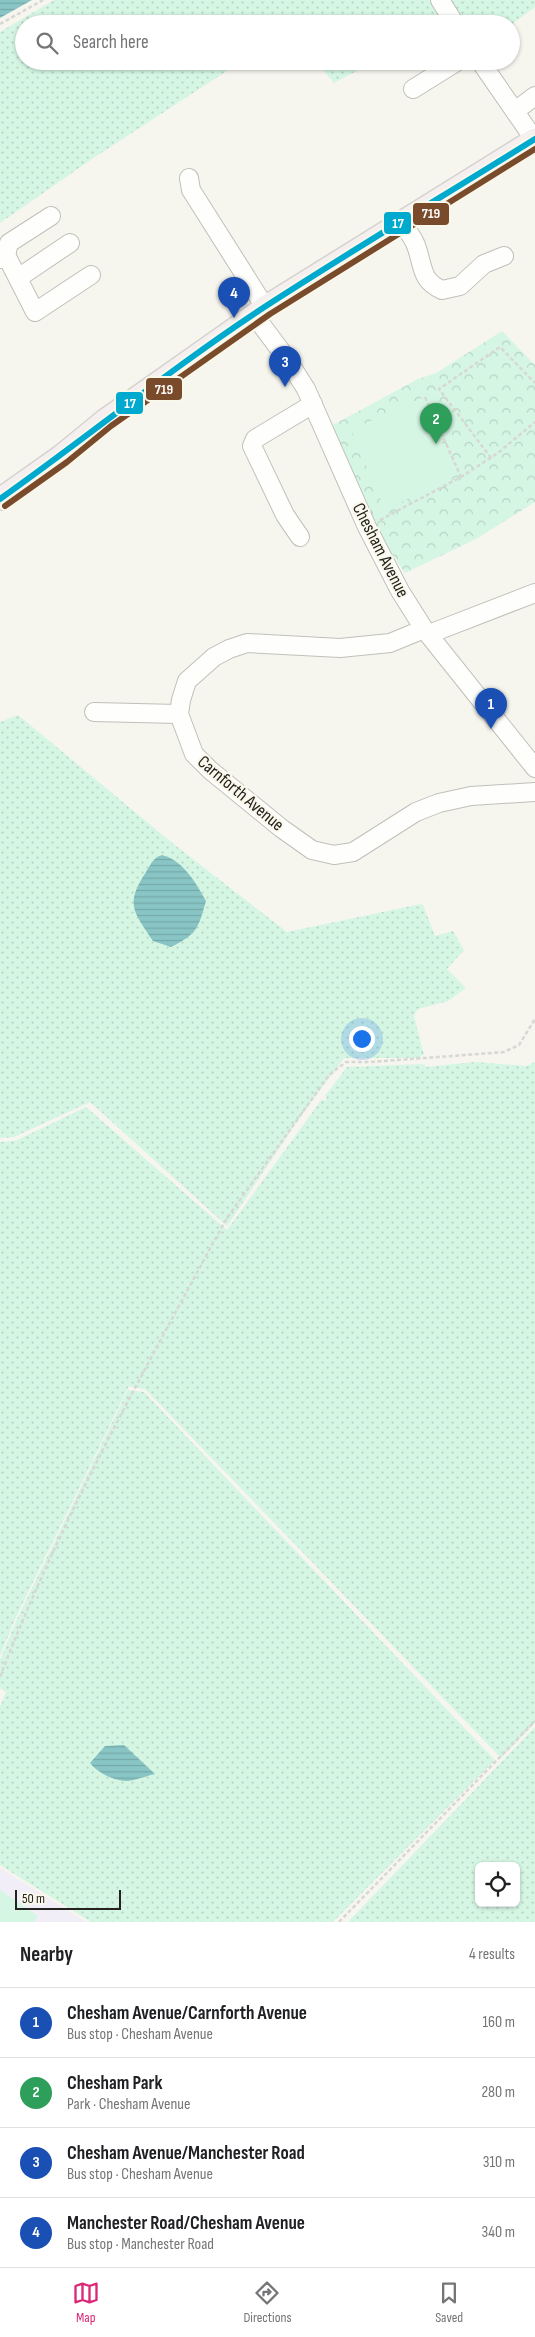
<!DOCTYPE html>
<meta charset="utf-8">
<style>
:root{--surface:#fff;--page:#f2f2f2;--text:#202124;--muted:#757577;--line:#e0e0e0;--accent:#db2777}
body{margin:0;font-family:"Sofia Sans Condensed",sans-serif;background:var(--page);color:var(--text)}
.controls{position:absolute;right:15px;bottom:15px;display:grid;overflow:hidden;border-radius:8px;box-shadow:0 1px 4px #0004}
.controls button{width:45px;height:45px;display:grid;place-items:center;padding:0;border:0;border-bottom:1px solid var(--line);background:var(--surface);color:var(--text);font:25px sans-serif}
.scale{position:absolute;left:15px;bottom:12px;width:106px;box-sizing:border-box;padding-left:5px;border:2px solid #24231f;border-top:0;font-size:14px;line-height:18px;white-space:nowrap;color:#24231f;-webkit-text-stroke:4px #faf7eb;paint-order:stroke}
.you{position:absolute;left:361px;top:1038px;width:18px;height:18px;margin:-12px;border:4px solid #fff;border-radius:50%;background:#1a73e8;box-shadow:0 0 0 8px #1a73e833}
.badge{display:grid;place-items:center;width:32px;height:32px;border-radius:50%;background:var(--accent);color:#fff;font-size:16px;font-weight:700}
.pin{position:absolute;translate:-50% -41px;filter:drop-shadow(0 1px 2px #0008)}
.pin::after{content:'';position:absolute;top:26px;width:18px;height:15px;background:inherit;clip-path:polygon(0 0,100% 0,50% 100%)}
.list{margin:0;padding:0;list-style:none}
h2{display:flex;justify-content:space-between;align-items:center;height:65px;margin:0;padding:0 20px;font-size:21px}
h2 small{font-size:16px;font-weight:400;color:var(--muted)}
.list li{display:grid;grid-template-columns:32px 1fr auto;gap:15px;align-items:center;box-sizing:border-box;height:70px;padding:0 20px;border-top:1px solid var(--line)}
.list b{display:block;font-size:19px;white-space:nowrap}
.list p{margin:0;font-size:16px;white-space:nowrap;color:var(--muted)}
.list em{font-size:16px;font-style:normal;color:var(--muted)}
.icon{flex:none;width:28px;height:28px;fill:none;stroke:currentColor;stroke-width:2;stroke-linecap:round;stroke-linejoin:round}
.map{position:relative;flex:none;width:535px;height:1922px;overflow:hidden}
.search{position:absolute;background:var(--surface);box-shadow:0 1px 4px #0004;left:15px;right:15px;top:15px;height:55px;display:flex;align-items:center;gap:12px;box-sizing:border-box;padding:0 18px;border-radius:28px;color:var(--muted);font-size:19px}
.sheet{height:345px;background:var(--surface)}
nav{display:flex;justify-content:space-around;align-items:center;box-sizing:border-box;height:70px;border-top:1px solid var(--line);background:var(--surface);font-size:14px;color:var(--muted)}
nav a{display:grid;justify-items:center;gap:2px}
nav .on{color:var(--accent)}
.map>svg:first-child{display:block}
.education{fill:#f2eef7}
.grass{fill:url(#grass-dots);fill-rule:evenodd}
.park{fill:url(#park-crowns)}
.garden{fill:#d6f6e4}
.water{fill:url(#water-rules)}
.lines{fill:none;stroke-linecap:round;stroke-linejoin:round}
.minor-casing{stroke:#c0c0ba;stroke-width:20}
.major-casing{stroke:#d4d3d0;stroke-width:24}
.path{stroke:#d7d7d4;stroke-width:2.5;stroke-dasharray:4 2.5;stroke-linecap:butt}
.minor{stroke:#fefefc;stroke-width:18}
.major{stroke:#f5efef;stroke-width:21}
.bus-1-casing{stroke:#faf7eb;stroke-width:10}
.bus-2-casing{stroke:#faf7eb;stroke-width:10}
.bus-1{stroke:#00a9ce;stroke-width:6}
.bus-2{stroke:#7a4b2a;stroke-width:6}
.labels{text-anchor:middle;stroke-width:4.5;stroke-linejoin:round;paint-order:stroke}
.street-label{font-size:18px;fill:#24231f;stroke:#faf7eb}
.line-badge{stroke:#faf7eb;stroke-width:2}
.badge-label{font-size:14px;text-anchor:middle;font-weight:bold;fill:#fff}
</style>
<div class="map">
<svg width="535" height="1922" viewBox="0 0 535 1922">
<defs>
<pattern id="grass-dots" width="8" height="8" patternUnits="userSpaceOnUse" patternTransform="scale(1.25)"><rect width="8" height="8" fill="#d6f6e4"/><path d="M2 2h.1M6 6h.1" fill="none" stroke="#b8d3c3" stroke-width="1.8" stroke-linecap="round"/></pattern>
<pattern id="park-crowns" width="20" height="18" patternUnits="userSpaceOnUse" patternTransform="scale(1.25)"><rect width="20" height="18" fill="#d6f6e4"/><path d="M2 6a3 3 0 1 1 6 0M12 15a3 3 0 1 1 6 0" fill="none" stroke="#b8d3c3"/></pattern>
<pattern id="water-rules" width="6" height="5" patternUnits="userSpaceOnUse" patternTransform="scale(1.25)"><rect width="6" height="5" fill="#89c5c5"/><path d="M0 2.5h6" fill="none" stroke="#76a9a9"/></pattern>
</defs>
<rect width="100%" height="100%" fill="#f6f5ee"/>
<polygon class="education" points="0,1868 86,1922 0,1922"/>
<g class="grass">
<polygon points="54,0 431,0 447,23 24,24 24,61 242,61 92,159 0,223 0,32"/>
<polygon points="449,0 535,0 535,7 511,25 511,24 461,24"/>
<polygon points="316,61 375,61 334,83"/>
<polygon points="18,715 171,842 287,932 421,904 423,905 435,936 453,931 464,950 447,969 466,988 448,1001 418,1009 414,1016 424,1055 421,1055 421,1058 344,1058 303,1113 227,1226 90,1102 14,1137 0,1138 0,722"/>
<polygon points="475,1062 527,1066 535,1062 535,1723 501,1758 145,1389 129,1386 15,1619 0,1656 0,1142 15,1141 86,1107 227,1230 322,1099 325,1101 327,1098 325,1096 347,1067 425,1064 425,1067"/>
<polygon points="128,1390 144,1392 495,1760 333,1922 91,1922 0,1865 0,1707 6,1692 0,1688 0,1660 17,1619"/>
<path d="M535 1727V1922H348ZM479 1866H516V1903H479Z"/>
</g>
<polygon class="park" points="502,331 535,365 535,502 476,539 405,573 375,528 331,426 418,379 436,373"/>
<g class="garden">
<polygon points="422,398 456,475 385,510 351,430"/>
<polygon points="0,1890 38,1916 34,1922 0,1922"/>
</g>
<g class="water">
<polygon points="0,0 32,0 0,18"/>
<path d="M162 855C183 860 196 883 206 901 198 929 197 934 171 947L153 941C133 911 125 904 146 872 151 864 153 858 162 855Z"/>
<path d="M124 1745 155 1774C147 1776 136 1780 128 1781 114 1781 98 1773 90 1763L105 1746Z"/>
</g>
<g class="lines">
<defs>
<g id="minor">
<polyline points="440,0 455,24"/>
<polyline points="480,61 534,139"/>
<polyline points="413,89 458,61"/>
<polyline points="515,111 535,96"/>
<polyline points="189,178 191,190 265,307"/>
<path d="M402 223C406 229 412 236 415 243 424 264 419 280 442 290L460 286 484 264 504 256"/>
<polyline points="6,255 9,243 51,216"/>
<polyline points="0,259 6,255 35,312 91,275"/>
<polyline points="18,278 70,243"/>
<polyline points="254,315 287,359 306,389 367,527 400,591 424,629 535,768"/>
<polyline points="300,537 285,515 252,446 255,439 313,404"/>
<polyline points="424,629 390,643 340,648 247,643 229,649 214,657 187,681 181,700 179,714 194,754 210,770 281,828 312,850 334,855 353,852 416,812 439,803 471,796 535,792"/>
<polyline points="429,634 535,593"/>
<polyline points="94,712 179,714"/>
</g>
<polyline id="major" points="0,499 62,455 106,419 265,307 535,139"/>
</defs>
<use href="#minor" class="minor-casing"/>
<use href="#major" class="major-casing"/>
<g class="path">
<polyline points="0,24 43,0"/>
<polyline points="425,397 461,477"/>
<polyline points="491,458 439,389 500,347 535,383"/>
<polyline points="380,520 461,477 498,453 535,422"/>
<path d="M0 1677C59 1523 140 1378 218 1234L227 1218 329 1075 346 1062H372L504 1052 519 1045 535 1019"/>
<polyline points="339,1922 535,1721"/>
</g>
<use href="#minor" class="minor"/>
<use href="#major" class="major"/>
<defs>
<path id="bus-1" d="M0 499C89 436 174 366 266 306 354 249 445 195 535 139"/>
<polyline id="bus-2" points="5,506 67,462 111,426 270,314 535,149"/>
</defs>
<use href="#bus-1" class="bus-1-casing"/>
<use href="#bus-2" class="bus-2-casing"/>
<use href="#bus-1" class="bus-1"/>
<use href="#bus-2" class="bus-2"/>
</g>
<g class="labels">
<g class="street-label">
<text transform="translate(381 550) rotate(63)" y="6">Chesham Avenue</text>
<text transform="translate(241 793) rotate(40)" y="6">Carnforth Avenue</text>
</g>
</g>
<g class="line-badge">
<rect x="412" y="202" width="38" height="24" rx="5" fill="#7a4b2a"/>
<rect x="383" y="211" width="29" height="24" rx="5" fill="#00a9ce"/>
<rect x="145" y="377" width="38" height="24" rx="5" fill="#7a4b2a"/>
<rect x="115" y="391" width="29" height="24" rx="5" fill="#00a9ce"/>
</g>
<g class="badge-label">
<text x="431" y="218">719</text>
<text x="398" y="228">17</text>
<text x="164" y="394">719</text>
<text x="130" y="408">17</text>
</g>
</svg>
<div class="controls">
<button><svg class="icon" aria-label="locate" viewBox="0 0 24 24"><circle cx="12" cy="12" r="6"/><path d="M12 2v4M12 18v4M2 12h4M18 12h4"/></svg></button>
</div>
<div class="scale">50 m</div>
<div class="you"></div>
<div class="pin badge" style="left:491px;top:729px;background:#1a4fb4">1</div>
<div class="pin badge" style="left:436px;top:444px;background:#2e9e5b">2</div>
<div class="pin badge" style="left:285px;top:387px;background:#1a4fb4">3</div>
<div class="pin badge" style="left:234px;top:318px;background:#1a4fb4">4</div>
<div class="search"><svg class="icon" aria-label="search" viewBox="0 0 24 24"><circle cx="10" cy="10" r="6"/><path d="M15 15l6 6"/></svg>Search here</div>
</div>
<section class="sheet">
<h2>Nearby<small>4 results</small></h2>
<ul class="list">
<li><span class="badge" style="background:#1a4fb4">1</span><div><b>Chesham Avenue/Carnforth Avenue</b><p>Bus stop · Chesham Avenue</p></div><em>160 m</em></li>
<li><span class="badge" style="background:#2e9e5b">2</span><div><b>Chesham Park</b><p>Park · Chesham Avenue</p></div><em>280 m</em></li>
<li><span class="badge" style="background:#1a4fb4">3</span><div><b>Chesham Avenue/Manchester Road</b><p>Bus stop · Chesham Avenue</p></div><em>310 m</em></li>
<li><span class="badge" style="background:#1a4fb4">4</span><div><b>Manchester Road/Chesham Avenue</b><p>Bus stop · Manchester Road</p></div><em>340 m</em></li>
</ul>
</section>
<nav>
<a class="on"><svg class="icon" aria-label="map" viewBox="0 0 24 24"><path d="M3 6l6-2 6 2 6-2v14l-6 2-6-2-6 2zM9 4v14M15 6v14"/></svg>Map</a>
<a><svg class="icon" aria-label="directions" viewBox="0 0 24 24"><path d="M12 3l9 9-9 9-9-9zM9 14v-3h6M13 9l2 2-2 2"/></svg>Directions</a>
<a><svg class="icon" aria-label="saved" viewBox="0 0 24 24"><path d="M7 4h10v16l-5-4-5 4z"/></svg>Saved</a>
</nav>
